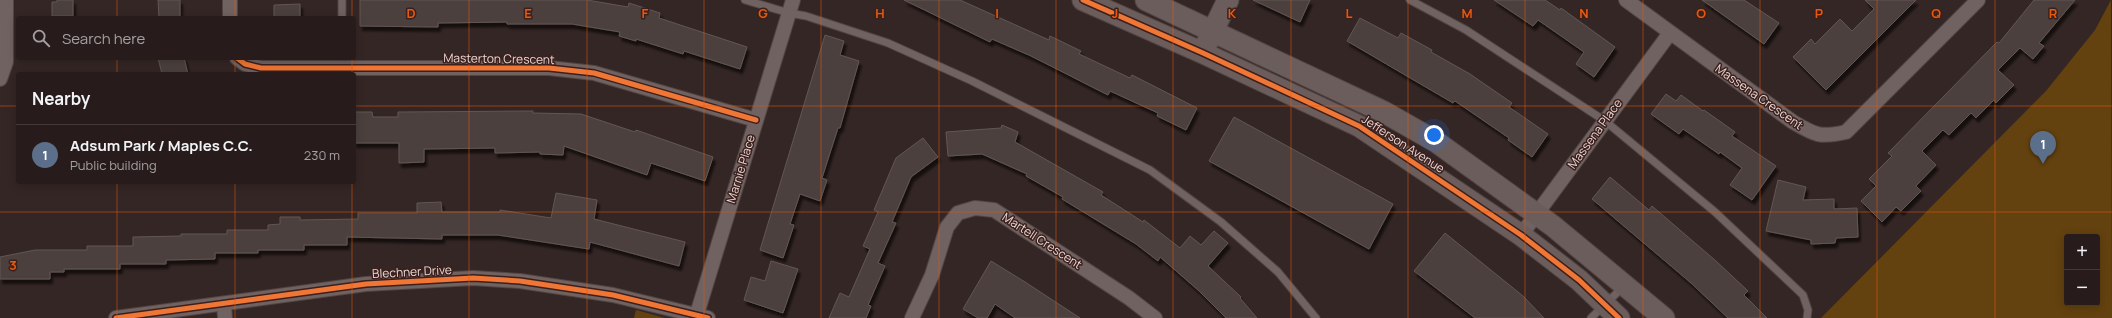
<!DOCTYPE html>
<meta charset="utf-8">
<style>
:root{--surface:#271c1b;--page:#332928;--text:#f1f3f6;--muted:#a4a1a3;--line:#433a3a;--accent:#db2777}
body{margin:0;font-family:Manrope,sans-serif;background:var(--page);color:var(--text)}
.controls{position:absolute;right:12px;bottom:12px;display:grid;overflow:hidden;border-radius:4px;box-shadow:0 2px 10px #0003}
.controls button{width:36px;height:36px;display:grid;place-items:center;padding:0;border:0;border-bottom:1px solid var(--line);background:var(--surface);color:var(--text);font:20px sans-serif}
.you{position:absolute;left:1434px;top:135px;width:14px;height:14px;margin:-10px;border:3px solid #fff;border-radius:50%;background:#1a73e8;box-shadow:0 0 0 6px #1a73e833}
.badge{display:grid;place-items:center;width:26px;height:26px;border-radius:50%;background:var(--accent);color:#fff;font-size:13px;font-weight:700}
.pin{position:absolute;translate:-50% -33px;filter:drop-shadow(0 1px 2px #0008)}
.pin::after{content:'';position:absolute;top:21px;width:14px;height:12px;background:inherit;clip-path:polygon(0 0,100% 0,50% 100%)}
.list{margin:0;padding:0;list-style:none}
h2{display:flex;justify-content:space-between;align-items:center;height:52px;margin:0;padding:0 16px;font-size:17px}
h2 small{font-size:13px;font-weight:400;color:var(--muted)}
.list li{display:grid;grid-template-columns:26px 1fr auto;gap:12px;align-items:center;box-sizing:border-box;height:60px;padding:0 16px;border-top:1px solid var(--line)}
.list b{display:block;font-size:15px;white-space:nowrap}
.list p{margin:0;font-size:13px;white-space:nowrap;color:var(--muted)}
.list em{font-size:13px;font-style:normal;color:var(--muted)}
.icon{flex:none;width:22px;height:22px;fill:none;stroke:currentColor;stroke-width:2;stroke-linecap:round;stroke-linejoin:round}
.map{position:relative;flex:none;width:2112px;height:318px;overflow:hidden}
.search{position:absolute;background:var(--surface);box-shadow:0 2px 10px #0003;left:16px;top:16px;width:340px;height:44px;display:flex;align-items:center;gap:10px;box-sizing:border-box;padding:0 14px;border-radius:4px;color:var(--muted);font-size:15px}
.panel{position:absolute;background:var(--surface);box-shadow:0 2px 10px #0003;left:16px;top:72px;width:340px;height:112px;border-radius:4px}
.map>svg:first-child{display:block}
.green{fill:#64420f;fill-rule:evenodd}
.building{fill:#4c403d;stroke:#625652;filter:url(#shadow)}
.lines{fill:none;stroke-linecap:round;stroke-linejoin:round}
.lane-casing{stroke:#514442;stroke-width:9}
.street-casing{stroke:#514442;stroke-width:16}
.secondary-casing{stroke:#514442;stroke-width:23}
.lane{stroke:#706261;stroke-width:7}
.street{stroke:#706261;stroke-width:14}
.secondary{stroke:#6c5d5d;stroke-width:21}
.cycleway-casing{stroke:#3b201d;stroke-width:8}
.cycleway{stroke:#f07635;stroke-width:5}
.grid{fill:none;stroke:#e8590c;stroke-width:1;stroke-opacity:0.55}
.labels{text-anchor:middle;stroke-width:3;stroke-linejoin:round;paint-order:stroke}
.street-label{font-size:12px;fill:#ebd9d6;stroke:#3b201d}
.grid-label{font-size:13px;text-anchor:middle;font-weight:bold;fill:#e8590c;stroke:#3b201d;stroke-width:3;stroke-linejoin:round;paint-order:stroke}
</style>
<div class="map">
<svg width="2112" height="318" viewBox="0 0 2112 318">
<defs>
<filter id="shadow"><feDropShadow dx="2.5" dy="4.5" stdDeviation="1" flood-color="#0009"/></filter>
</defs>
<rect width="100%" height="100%" fill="#342624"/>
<g class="green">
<path d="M2111 0 2112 318H1821L2046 91 2095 30ZM2067 237H2097V303H2067Z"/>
<polygon points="636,310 665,318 634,318"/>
</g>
<g class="building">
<polygon points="57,0 73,0 73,16 52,16 52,2 57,2"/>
<polygon points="158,0 180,0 180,18 159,18"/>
<polygon points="360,0 587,0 628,7 629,3 660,13 659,18 747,47 740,69 684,51 683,54 636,39 636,41 619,36 620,32 572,24 507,24 507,22 438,23 438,27 360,26"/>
<polygon points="904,0 960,0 1049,40 1050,36 1081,51 1079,54 1130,78 1132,75 1197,108 1186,130 1157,116 1158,113 1110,91 1108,95 1031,56 992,39 990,42"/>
<polygon points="1253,0 1310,0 1300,22"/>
<polygon points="1494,0 1545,0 1560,10 1561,8 1615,47 1594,77 1576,64 1584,52 1538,20 1533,26"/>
<polygon points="1702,0 1744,0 1779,23 1764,44"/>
<polygon points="1865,0 1916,0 1826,90 1793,57 1811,39 1815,44 1840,19 1852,31 1874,9"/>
<polygon points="2034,0 2075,0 2039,43 2044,46 2033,59 2020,48 1998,70 2014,85 1996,103 1994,100 1976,118 1971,113 1949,135 1943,130 1922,151 1936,165 1916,186 1921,191 1901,211 1896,207 1882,222 1861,201 1876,186 1869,179 1892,156 1888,153 1997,42 1999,43"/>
<polygon points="300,4 300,18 274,18 274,5"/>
<polygon points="1360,18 1398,38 1401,33 1432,50 1431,52 1470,74 1512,103 1509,107 1548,134 1532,157 1508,140 1509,138 1455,101 1453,103 1347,41"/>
<polygon points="825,35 844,41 840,55 859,61 840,128 838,128 822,178 827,180 820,201 800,194 790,224 794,225 783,258 760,250"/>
<polygon points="158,58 184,58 188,74 162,74"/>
<polygon points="1666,94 1676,101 1681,95 1703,111 1704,110 1735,132 1732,136 1776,166 1752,200 1730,185 1742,168 1720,152 1719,154 1683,129 1679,134 1651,114"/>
<polygon points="533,111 533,113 581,114 635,132 636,130 713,157 705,181 651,163 647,175 564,146 563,155 540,154 540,152 495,153 495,148 424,149 424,162 399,163 399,143 354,143 354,112 372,112 373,117 398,117 398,112"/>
<polygon points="1234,117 1393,204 1369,249 1209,161"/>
<polygon points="1002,125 1018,132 1015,142 1103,192 1101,195 1143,222 1144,220 1180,248 1190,236 1201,245 1214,231 1228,243 1208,266 1241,297 1240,298 1257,318 1226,318 1198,290 1160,257 1158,261 1136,244 1062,199 1063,197 1026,176 1027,174 982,154 948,156 946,132 1001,128"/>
<polygon points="923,138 938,157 911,177 892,222 896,223 878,263 885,266 868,305 871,306 866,318 829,318 840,293 849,297 870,249 863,246 878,212 874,210 896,158"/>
<polygon points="1610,177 1649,210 1652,206 1716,261 1748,291 1744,295 1767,318 1728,318 1691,283 1592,199"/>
<polygon points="1778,180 1806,187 1803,200 1834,199 1834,209 1857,208 1858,237 1836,238 1835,243 1811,244 1811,240 1766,231"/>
<polygon points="556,193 597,200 594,219 685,242 679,266 590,242 589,249 498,235 442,235 442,239 347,237 347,245 304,245 304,250 258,250 258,253 215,253 215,259 166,260 166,264 120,264 120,269 64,269 64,272 50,272 50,279 0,279 0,257 35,250 87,250 87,246 133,246 133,237 181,236 181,234 227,234 227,230 268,230 268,225 280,224 280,217 300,217 300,220 358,219 358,213 417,213 417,203 441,202 442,212 500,212 500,210 551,218"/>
<polygon points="1445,233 1523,296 1544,318 1475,318 1414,271"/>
<polygon points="771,261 798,269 783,313 744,300 751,277 765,281"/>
<polygon points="991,261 1025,282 1080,318 1015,318 995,304 987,318 978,318 963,309"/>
</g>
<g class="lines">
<defs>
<g id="lane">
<polyline points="745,0 789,13 806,16 888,43 972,81 1150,170 1221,222 1278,272 1316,318"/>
<polyline points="1410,0 1466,30 1605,121 1715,212 1803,295 1808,310 1807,318"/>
<polyline points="342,18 342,0"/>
<polyline points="1591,318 1624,286"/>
</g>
<g id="street">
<polyline points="230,0 230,18"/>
<path d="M1626 0 1793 122C1815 135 1820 138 1846 132L1978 0"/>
<polyline points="237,58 245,64 261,68 549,68 594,73 756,120"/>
<polyline points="0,79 6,62 6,0"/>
<polyline points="1521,235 1670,33"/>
<polyline points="224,305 225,318"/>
<polyline points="697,314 793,0"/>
<polyline points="116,318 366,284 473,278 520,281 613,295 708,318"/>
<polyline points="912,318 932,275 947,227 958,213 975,208 994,210 1129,298 1155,318"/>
</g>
<g id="secondary">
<polyline points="1083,0 1203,53 1359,126 1521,235 1579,280 1619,318"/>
<polyline points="1146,0 1384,112 1435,141 1553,226 1664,318"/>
<polyline points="1207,43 1228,0"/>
</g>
</defs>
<use href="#lane" class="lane-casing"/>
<use href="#street" class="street-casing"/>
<use href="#secondary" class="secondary-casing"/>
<use href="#lane" class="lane"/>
<use href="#street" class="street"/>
<use href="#secondary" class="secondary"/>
<defs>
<g id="cycleway">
<polyline points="1083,0 1203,53 1359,126 1521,235 1579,280 1619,318"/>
<polyline points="237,58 245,64 261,68 549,68 594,73 756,120"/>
<polyline points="116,318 366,284 473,278 520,281 613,295 708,318"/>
</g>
</defs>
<use href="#cycleway" class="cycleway-casing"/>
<use href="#cycleway" class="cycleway"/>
</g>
<path class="grid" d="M117 0V18M235 0V18M352 0V18M469 0V318M587 0V318M704 0V318M821 0V318M939 0V318M1056 0V318M1173 0V318M1291 0V318M1408 0V318M1525 0V318M1643 0V318M1760 0V318M1877 0V318M1995 0V318M117 58V74M235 58V74M352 58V74M0 106H18M354 106H2112M117 182V318M235 182V318M352 182V318M0 212H2112"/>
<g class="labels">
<g class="street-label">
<text transform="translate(499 59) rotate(1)" y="4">Masterton Crescent</text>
<text transform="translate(1759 97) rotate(35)" y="4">Massena Crescent</text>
<text transform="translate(1595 134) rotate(-54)" y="4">Massena Place</text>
<text transform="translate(1403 144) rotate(33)" y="4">Jefferson Avenue</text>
<text transform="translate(741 169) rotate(-73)" y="4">Marnie Place</text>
<text transform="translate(1042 241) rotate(33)" y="4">Martell Crescent</text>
<text transform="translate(412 272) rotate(-3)" y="4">Blechner Drive</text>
</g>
</g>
<g class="grid-label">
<text x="411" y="18">D</text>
<text x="528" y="18">E</text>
<text x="645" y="18">F</text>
<text x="763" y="18">G</text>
<text x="880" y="18">H</text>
<text x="997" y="18">I</text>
<text x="1115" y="18">J</text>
<text x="1232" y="18">K</text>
<text x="1349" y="18">L</text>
<text x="1467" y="18">M</text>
<text x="1584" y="18">N</text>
<text x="1701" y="18">O</text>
<text x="1819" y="18">P</text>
<text x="1936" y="18">Q</text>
<text x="2053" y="18">R</text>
<text x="13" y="270">3</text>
</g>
</svg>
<div class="controls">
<button>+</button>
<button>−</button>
</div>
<div class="you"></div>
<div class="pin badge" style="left:2043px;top:164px;background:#5c6f8a">1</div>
<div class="search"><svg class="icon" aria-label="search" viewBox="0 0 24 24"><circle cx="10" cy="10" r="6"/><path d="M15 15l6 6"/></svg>Search here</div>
<section class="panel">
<h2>Nearby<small></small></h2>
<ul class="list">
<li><span class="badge" style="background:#5c6f8a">1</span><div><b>Adsum Park / Maples C.C.</b><p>Public building</p></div><em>230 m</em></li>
</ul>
</section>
</div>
